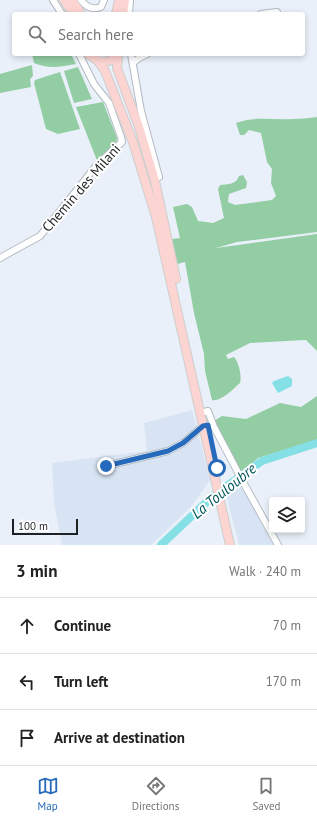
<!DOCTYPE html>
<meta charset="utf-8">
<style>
:root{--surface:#fff;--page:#f2f2f2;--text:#222;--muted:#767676;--line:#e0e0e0;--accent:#266abb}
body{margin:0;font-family:"PT Sans",sans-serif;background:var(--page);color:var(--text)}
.controls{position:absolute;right:12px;bottom:12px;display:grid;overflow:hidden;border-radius:4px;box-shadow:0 2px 6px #0003}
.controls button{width:36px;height:36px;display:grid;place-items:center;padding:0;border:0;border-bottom:1px solid var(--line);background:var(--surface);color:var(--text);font:20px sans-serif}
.scale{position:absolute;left:12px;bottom:10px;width:66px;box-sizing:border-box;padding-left:4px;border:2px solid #1e2124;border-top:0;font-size:11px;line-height:14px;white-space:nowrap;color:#1e2124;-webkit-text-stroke:3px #fff;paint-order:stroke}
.stop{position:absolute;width:12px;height:12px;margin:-9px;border:3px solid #266abb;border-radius:50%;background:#fff}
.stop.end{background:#266abb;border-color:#fff;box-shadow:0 1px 4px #0008}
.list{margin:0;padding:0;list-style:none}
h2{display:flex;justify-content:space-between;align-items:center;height:52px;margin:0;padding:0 16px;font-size:17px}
h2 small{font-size:13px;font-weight:400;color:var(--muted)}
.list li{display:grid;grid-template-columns:26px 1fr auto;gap:12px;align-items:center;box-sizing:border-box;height:56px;padding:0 16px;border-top:1px solid var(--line)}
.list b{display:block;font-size:15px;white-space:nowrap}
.list em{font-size:13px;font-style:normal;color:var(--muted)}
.icon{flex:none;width:22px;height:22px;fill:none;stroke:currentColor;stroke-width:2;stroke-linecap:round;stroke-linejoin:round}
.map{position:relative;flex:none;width:317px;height:545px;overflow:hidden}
.search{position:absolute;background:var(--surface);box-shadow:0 2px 6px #0003;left:12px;right:12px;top:12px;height:44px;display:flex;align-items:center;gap:10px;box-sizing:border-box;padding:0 14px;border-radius:4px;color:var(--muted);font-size:15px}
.sheet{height:220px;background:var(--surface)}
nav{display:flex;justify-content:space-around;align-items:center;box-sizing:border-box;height:56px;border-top:1px solid var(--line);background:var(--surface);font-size:11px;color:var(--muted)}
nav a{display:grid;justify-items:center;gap:2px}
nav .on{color:var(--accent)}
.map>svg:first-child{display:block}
.built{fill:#d8e4f3}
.green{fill:#93cda3}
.water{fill:#85e0e6}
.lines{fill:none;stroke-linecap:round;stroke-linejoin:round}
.river{stroke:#85e0e6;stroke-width:8}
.minor-casing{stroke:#b3bac2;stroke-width:8}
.major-casing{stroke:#cececf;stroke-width:10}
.minor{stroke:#fff;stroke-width:6}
.major{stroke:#fcd4d1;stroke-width:8}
.route{stroke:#266abb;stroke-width:5}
.labels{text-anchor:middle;stroke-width:4;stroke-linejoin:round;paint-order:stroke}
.street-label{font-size:14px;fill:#1e2124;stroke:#fff}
.water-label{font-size:15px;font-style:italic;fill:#00565b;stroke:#fff}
</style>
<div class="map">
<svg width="317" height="545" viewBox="0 0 317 545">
<rect width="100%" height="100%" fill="#e9f0f9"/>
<g class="built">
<polygon points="192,410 210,480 190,508 151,545 62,545 54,503 52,463 147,451 144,423"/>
<polygon points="241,485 273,545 239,545 225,490"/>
</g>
<g class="green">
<path d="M32 54H71L76 64C61 67 48 69 34 63Z"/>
<polygon points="32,65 33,76 30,79 31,87 0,93 0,74"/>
<polygon points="78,67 92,99 74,103 64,71"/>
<polygon points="60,72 80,129 58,134 46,129 34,83 35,80"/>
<polygon points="103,102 117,138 116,144 98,163 76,107"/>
<path d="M317 117V232L237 242 216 248 317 234V351L306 340 250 343 226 355 228 359 234 357C239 363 242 376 240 383 233 389 221 402 212 400L205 371 204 354 194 313 185 262 177 264 172 239 180 238 173 207 187 204 192 207 198 221 213 223 224 218 218 189 220 185C228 184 236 185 239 176L243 175 247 182 246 188 229 194 228 202 235 205 272 200 276 196 271 183 272 169 267 162 261 133 249 130 244 135H240L236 123C254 116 273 120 292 119 300 119 309 118 317 117Z"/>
<polygon points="317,396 317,440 258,458 241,473 214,421 222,416 246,419 280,403 301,407"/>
</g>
<polygon class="water" points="288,376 292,379 292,386 278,393 272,383 274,381"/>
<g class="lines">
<polyline class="river" points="161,545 214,495 262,461 317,443"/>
<defs>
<g id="minor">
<polyline points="53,0 62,14"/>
<path d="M81 0C86 7 93 10 101 7L104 0"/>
<polyline points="129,14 130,0"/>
<polyline points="261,14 277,12"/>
<polyline points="131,54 141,111 159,177"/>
<polyline points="133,63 139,58 147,54"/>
<polyline points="0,258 40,236 96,166 122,142 121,137 109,103 94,84 80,56"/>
<polyline points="200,413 208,411 214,427 243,482 278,545"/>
<polyline points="106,466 168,451 183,443 203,426 208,425"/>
</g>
<g id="major">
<polyline points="64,0 74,14"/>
<polyline points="72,0 81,14"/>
<polyline points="116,14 119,0"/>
<polyline points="123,14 125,0"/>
<polyline points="88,54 98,61 105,71 133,142 156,217 230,545"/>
<polyline points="118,56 117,68 139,127 155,181 176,279"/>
<path d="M98 61C106 63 113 61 119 54"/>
</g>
</defs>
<use href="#minor" class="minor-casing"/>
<use href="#major" class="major-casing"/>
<use href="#minor" class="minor"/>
<use href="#major" class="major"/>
</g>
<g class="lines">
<polyline class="route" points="106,466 168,451 183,443 203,426 208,425 217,468"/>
</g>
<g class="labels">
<g class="street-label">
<text transform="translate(81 188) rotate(-49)" y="5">Chemin des Milani</text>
</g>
<g class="water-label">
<text transform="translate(224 491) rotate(-39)" y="5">La Touloubre</text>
</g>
</g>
</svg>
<div class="controls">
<button><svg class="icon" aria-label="layers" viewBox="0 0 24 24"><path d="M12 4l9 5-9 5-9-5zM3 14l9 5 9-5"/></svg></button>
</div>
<div class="scale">100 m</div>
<div class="stop" style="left:217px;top:468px"></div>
<div class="stop end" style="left:106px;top:466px"></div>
<div class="search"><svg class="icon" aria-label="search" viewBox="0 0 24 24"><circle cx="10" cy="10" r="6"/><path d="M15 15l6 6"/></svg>Search here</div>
</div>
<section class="sheet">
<h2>3 min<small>Walk · 240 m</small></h2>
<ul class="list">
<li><svg class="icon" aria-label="ahead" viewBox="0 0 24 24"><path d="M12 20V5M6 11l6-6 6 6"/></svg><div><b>Continue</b></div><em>70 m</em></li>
<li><svg class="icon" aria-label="left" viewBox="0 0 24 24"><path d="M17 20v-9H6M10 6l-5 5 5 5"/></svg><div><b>Turn left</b></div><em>170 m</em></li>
<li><svg class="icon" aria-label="arrive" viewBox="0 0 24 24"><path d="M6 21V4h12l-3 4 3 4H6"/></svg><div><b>Arrive at destination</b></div></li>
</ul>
</section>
<nav>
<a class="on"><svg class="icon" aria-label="map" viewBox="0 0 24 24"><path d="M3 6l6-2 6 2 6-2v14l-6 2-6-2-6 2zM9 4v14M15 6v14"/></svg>Map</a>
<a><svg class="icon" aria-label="directions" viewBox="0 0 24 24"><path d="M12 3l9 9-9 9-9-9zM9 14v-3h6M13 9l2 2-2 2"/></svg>Directions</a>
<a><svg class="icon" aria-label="saved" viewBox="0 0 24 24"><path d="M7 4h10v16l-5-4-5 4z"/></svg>Saved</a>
</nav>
